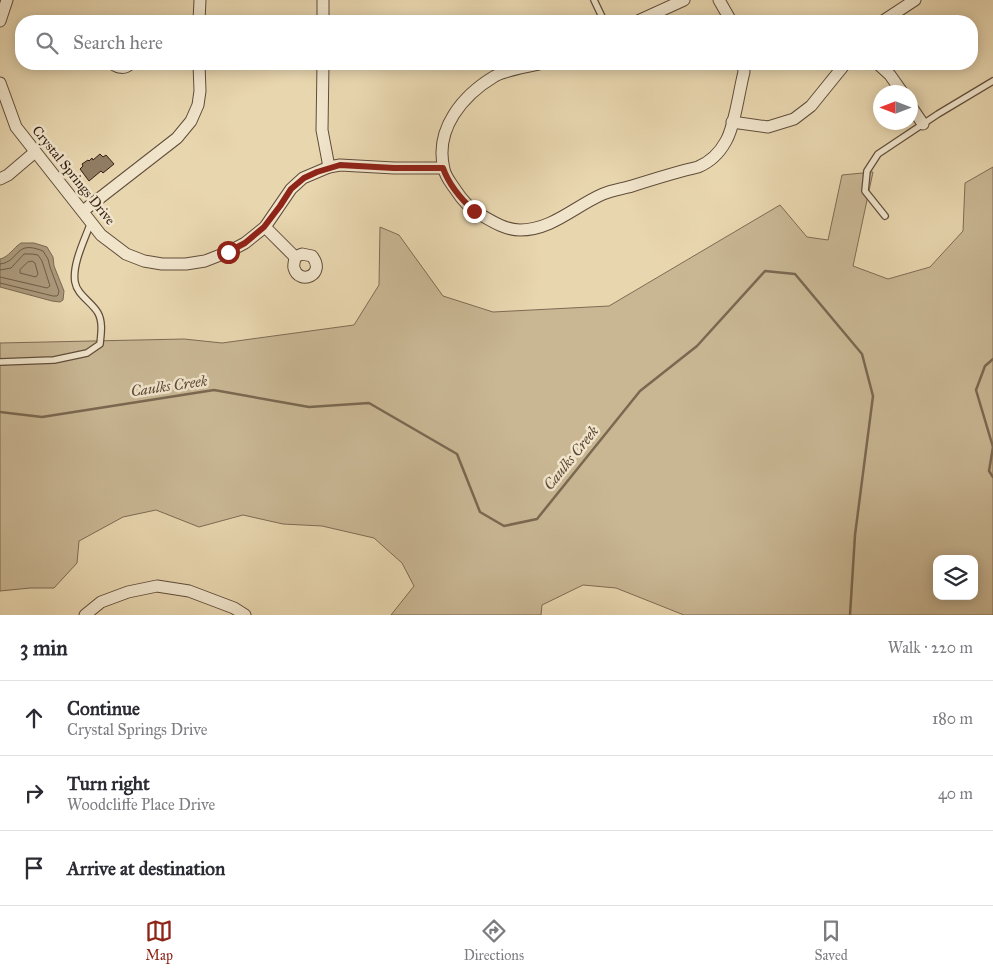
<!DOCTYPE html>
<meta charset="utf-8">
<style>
:root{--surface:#fff;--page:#f2f2f3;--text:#2b2b33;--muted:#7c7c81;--line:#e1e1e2;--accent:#8f2418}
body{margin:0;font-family:"IM FELL Great Primer",serif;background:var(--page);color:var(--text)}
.controls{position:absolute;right:15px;bottom:15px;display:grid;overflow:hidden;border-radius:10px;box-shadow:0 2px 12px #0003}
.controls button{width:45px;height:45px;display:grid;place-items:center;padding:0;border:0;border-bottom:1px solid var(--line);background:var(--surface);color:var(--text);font:25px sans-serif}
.compass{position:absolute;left:873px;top:85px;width:45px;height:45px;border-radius:50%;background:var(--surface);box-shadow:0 2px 12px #0003;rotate:270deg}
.stop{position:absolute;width:15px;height:15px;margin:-11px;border:4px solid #8f2418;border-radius:50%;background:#fff}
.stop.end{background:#8f2418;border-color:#fff;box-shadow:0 1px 5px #0008}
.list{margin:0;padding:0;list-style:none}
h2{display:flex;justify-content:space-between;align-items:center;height:65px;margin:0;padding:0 20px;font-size:21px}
h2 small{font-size:16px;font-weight:400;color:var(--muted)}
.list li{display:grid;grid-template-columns:32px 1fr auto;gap:15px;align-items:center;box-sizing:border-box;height:75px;padding:0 20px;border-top:1px solid var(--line)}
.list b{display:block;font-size:19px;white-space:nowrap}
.list p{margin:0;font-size:16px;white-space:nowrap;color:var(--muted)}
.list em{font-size:16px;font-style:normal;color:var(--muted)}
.icon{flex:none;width:28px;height:28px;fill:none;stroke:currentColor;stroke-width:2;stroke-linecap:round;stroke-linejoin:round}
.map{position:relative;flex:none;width:993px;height:615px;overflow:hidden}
.search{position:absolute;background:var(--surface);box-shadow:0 2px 12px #0003;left:15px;right:15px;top:15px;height:55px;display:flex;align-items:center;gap:12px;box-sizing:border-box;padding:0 18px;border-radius:20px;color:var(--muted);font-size:19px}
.sheet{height:290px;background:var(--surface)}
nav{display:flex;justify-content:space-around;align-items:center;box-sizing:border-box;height:70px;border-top:1px solid var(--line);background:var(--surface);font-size:14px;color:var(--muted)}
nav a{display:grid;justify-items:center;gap:2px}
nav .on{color:var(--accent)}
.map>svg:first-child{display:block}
.green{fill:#c9b794;stroke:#7e6b54;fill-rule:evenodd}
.water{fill:#aa987a;stroke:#7a6851}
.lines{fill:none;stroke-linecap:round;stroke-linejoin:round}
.shore{stroke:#6e5c46;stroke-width:1}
.stream{stroke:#7a6851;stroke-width:2.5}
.building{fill:#917e64;stroke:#331f13}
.service-casing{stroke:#604d3a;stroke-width:8}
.minor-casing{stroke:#604d3a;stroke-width:13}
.service{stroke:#f0e4cb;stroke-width:5.5}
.minor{stroke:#f0e4cb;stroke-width:11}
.route{stroke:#8f2418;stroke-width:6}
.labels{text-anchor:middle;stroke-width:5;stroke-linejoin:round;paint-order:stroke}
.street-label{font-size:14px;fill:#331f13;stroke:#f0e4cb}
.water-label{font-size:15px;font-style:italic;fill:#5d4937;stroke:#f0e4cb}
</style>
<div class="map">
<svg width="993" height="615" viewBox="0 0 993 615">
<rect width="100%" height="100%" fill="#e8d6af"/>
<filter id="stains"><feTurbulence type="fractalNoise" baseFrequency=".004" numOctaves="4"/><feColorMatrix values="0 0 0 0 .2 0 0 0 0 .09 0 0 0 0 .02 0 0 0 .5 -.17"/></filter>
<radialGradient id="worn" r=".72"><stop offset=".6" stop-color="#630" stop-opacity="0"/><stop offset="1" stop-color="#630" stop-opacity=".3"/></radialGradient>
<path class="green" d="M993 167V615H684L616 588 583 585 542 605 541 615H391L414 586 402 563 374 538 322 526 283 524 243 515 199 527 156 510 123 517 79 541 77 563 54 588H30L0 591V343L184 339 222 343 354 325 379 285 380 227 399 235 443 296 493 312 609 306 780 205 807 237 828 240 842 175 873 172 853 266 888 279 930 267 963 231 965 183ZM937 559H974V596H937Z"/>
<path class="water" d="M21 243H34L47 247 53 257 54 266 64 291 63 300 60 302 52 301 0 287V259C9 257 13 248 21 243Z"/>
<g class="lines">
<g class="shore">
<polygon points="28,262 32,261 35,263 38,274 36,277 20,273 20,270"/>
<path d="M0 264C20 262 14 239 43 251L48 259 50 267 59 291 58 295 57 296H53L0 283"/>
<polyline points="0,270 11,268 24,254 32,254 38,255 42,261 50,286 47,288 0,277"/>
</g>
<g class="stream">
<polyline points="993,359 985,366 976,390 993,447 989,471 993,477"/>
<polyline points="0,412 42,417 214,390 309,407 369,403 457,454 480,512 504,526 537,519 640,391 697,346 765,271 795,274 862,354 873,396 855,535 850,615"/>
</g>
</g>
<polygon class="building" points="100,154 103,157 106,155 114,164 103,173 101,171 89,181 80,169 83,166 82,164 88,160 89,161 92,158 93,160"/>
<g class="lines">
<defs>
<g id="service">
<polyline points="594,0 604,21"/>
<polyline points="885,216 865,191 867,171 878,154 938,114 993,81"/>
<path d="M0 362 54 360 87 353 100 344C101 334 103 322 98 313 92 302 77 295 75 282 72 264 85 239 91 222"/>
</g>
<g id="minor">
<polyline points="719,0 731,21"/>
<polyline points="0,21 7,0"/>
<polyline points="199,21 200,0"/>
<polyline points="323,21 323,0"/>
<polyline points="638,21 684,0"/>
<polyline points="883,21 915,0"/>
<path d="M113 64C118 68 125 69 130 64"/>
<polyline points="323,64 322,130 329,167"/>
<path d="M539 64C527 67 506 70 495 76 463 95 434 129 444 169 445 176 451 183 455 189 462 200 470 209 481 215 493 222 506 230 520 230 552 230 575 206 603 194 612 190 622 189 632 186 654 179 676 172 698 167 710 162 720 152 726 141 735 125 739 91 744 72L743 64"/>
<polyline points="878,64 890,75 902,92"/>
<polyline points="0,83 16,127 101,235 126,254 144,261 162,264 186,264 205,261 228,252 245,243 265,227 291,189 303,178 329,167 340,165 394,168 443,168"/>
<polyline points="910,105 923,124"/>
<polyline points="732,122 768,127 794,119 811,106 845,64"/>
<polyline points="0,179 8,175 35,152"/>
<polyline points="83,211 177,138 191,121 198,105 200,91 199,64"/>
<polyline points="265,227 295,257"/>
<path d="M302 254 312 256C327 275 299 286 294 268 293 265 295 260 295 257Z"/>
<polyline points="85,615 101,602 128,592 157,586 189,591 234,608 245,615"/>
</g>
</defs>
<use href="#service" class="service-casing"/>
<use href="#minor" class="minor-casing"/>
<use href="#service" class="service"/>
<use href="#minor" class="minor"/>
</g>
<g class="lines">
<path class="route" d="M228 252 245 243 264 227 280 206 291 189 304 178 317 172 340 165 394 168H443C449 185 461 199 474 211"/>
</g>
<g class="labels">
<g class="street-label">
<text transform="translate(74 175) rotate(51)" y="5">Crystal Springs Drive</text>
</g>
<g class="water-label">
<text transform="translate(169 386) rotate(-8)" y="5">Caulks Creek</text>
<text transform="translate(571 458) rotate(-51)" y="5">Caulks Creek</text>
</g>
</g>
<rect width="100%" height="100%" filter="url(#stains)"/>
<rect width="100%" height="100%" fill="url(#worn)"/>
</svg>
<div class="controls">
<button><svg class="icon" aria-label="layers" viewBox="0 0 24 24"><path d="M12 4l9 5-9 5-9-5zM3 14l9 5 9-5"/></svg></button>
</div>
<svg class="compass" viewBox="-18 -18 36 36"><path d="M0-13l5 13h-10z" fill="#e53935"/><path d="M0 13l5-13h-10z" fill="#7c7c81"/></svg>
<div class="stop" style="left:228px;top:252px"></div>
<div class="stop end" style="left:474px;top:211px"></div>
<div class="search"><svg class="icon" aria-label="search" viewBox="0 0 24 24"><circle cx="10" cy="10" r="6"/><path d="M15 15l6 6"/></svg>Search here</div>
</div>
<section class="sheet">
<h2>3 min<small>Walk · 220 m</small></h2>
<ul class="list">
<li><svg class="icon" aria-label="ahead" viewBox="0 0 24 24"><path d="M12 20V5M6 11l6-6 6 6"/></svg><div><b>Continue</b><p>Crystal Springs Drive</p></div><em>180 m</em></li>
<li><svg class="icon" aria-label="right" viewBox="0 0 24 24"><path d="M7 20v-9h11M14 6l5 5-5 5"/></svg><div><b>Turn right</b><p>Woodcliffe Place Drive</p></div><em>40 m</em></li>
<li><svg class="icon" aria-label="arrive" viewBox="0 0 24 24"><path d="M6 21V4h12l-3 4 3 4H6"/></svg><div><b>Arrive at destination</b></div></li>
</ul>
</section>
<nav>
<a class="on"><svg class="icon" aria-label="map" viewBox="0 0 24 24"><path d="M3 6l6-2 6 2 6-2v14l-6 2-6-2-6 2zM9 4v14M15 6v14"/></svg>Map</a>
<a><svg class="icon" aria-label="directions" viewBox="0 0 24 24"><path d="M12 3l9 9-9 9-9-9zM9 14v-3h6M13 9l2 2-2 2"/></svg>Directions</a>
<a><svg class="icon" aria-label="saved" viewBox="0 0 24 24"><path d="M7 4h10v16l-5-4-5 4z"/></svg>Saved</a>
</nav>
